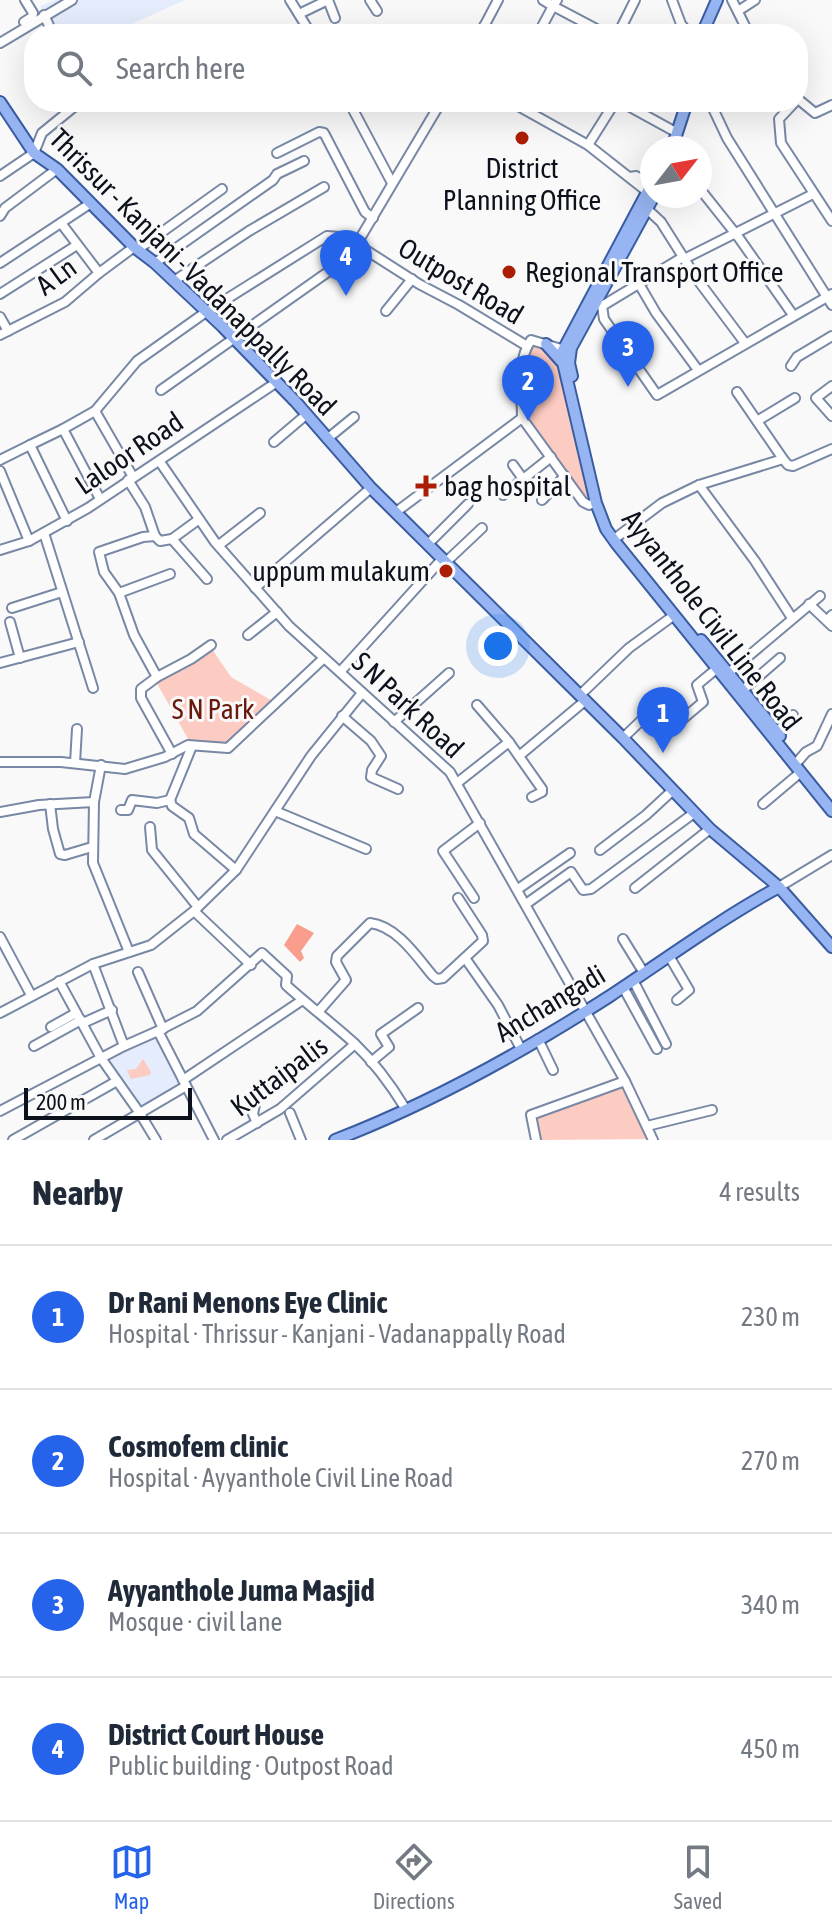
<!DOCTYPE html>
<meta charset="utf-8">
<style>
:root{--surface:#fff;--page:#f2f2f3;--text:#1f2937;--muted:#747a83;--line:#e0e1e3;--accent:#2563eb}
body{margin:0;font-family:"Asap Condensed",sans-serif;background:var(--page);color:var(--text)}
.compass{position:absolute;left:640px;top:136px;width:72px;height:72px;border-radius:50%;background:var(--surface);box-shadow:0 8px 32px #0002;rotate:59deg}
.scale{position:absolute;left:24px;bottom:20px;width:168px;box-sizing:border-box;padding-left:8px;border:4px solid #0c111c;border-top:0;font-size:22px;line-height:28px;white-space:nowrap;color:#0c111c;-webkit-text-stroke:6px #f9f9f9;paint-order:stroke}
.you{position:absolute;left:498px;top:646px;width:28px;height:28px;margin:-20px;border:6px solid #fff;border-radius:50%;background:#1a73e8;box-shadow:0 0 0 12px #1a73e833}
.badge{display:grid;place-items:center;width:52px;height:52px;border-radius:50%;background:var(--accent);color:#fff;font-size:26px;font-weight:700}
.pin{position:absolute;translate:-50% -66px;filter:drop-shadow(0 2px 4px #0008)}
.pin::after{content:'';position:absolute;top:42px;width:28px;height:24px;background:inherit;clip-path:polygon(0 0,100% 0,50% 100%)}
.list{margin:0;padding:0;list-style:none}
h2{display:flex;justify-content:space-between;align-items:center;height:104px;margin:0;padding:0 32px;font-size:34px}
h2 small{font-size:26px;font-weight:400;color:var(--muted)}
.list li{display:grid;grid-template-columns:52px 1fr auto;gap:24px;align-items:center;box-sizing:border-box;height:144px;padding:0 32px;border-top:2px solid var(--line)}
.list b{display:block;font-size:30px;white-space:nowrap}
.list p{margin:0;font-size:26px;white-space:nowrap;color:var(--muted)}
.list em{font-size:26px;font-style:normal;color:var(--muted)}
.icon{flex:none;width:44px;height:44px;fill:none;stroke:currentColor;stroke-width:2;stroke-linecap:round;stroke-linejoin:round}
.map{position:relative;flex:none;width:832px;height:1140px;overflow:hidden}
.search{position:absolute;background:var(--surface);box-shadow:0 8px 32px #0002;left:24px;right:24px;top:24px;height:88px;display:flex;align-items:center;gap:20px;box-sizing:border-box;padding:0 28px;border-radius:32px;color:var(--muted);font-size:30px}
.sheet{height:680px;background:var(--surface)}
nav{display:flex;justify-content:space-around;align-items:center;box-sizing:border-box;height:112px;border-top:2px solid var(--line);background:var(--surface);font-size:22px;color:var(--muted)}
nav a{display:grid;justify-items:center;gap:4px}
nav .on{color:var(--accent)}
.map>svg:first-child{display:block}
.built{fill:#e5edfd}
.green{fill:#fccbc1}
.water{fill:#f99e8c}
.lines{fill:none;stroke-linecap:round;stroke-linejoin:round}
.minor-casing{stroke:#7888a5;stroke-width:12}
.major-casing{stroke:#3a5ca1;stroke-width:14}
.minor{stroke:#fff;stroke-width:8}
.major{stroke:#97b5f2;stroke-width:10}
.poi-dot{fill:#ac1e04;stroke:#f9f9f9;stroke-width:3}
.labels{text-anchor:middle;stroke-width:6;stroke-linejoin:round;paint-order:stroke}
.poi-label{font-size:28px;fill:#0c111c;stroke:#f9f9f9;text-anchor:start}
.street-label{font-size:28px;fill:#0c111c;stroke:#f9f9f9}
.park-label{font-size:28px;fill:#68190c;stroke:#f9f9f9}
</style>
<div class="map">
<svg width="832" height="1140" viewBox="0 0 832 1140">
<rect width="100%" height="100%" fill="#f9f9f9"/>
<g class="built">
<polygon points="55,0 185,0 110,34 54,34 40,6"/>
<polygon points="157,1034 184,1085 140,1109 104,1058"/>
</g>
<g class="green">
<polygon points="531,341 546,344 561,361 596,503 589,505 522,418 522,370"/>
<polygon points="212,649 231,677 276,703 228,748 192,746 155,680"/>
<polygon points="143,1059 151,1072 150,1075 131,1079 127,1070 136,1069"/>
<polygon points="624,1085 650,1139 541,1140 537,1117"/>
</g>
<polygon class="water" points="297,924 314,933 301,951 304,958 300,962 284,945"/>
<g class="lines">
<defs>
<g id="minor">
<polyline points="290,0 311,34"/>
<polyline points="328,0 335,18"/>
<polyline points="370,0 377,11"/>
<polyline points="557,0 553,6 606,34"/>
<polyline points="672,0 681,24 689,34"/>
<polyline points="732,0 749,34"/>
<polyline points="738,11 755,0"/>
<polyline points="299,14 328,0"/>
<polyline points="44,15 53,34"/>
<polyline points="24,22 32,17 33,13 25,0"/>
<polyline points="484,26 499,34"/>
<polyline points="480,34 498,0"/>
<polyline points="538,34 553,6 543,0"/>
<polyline points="618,34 635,0"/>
<polyline points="0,43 72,0"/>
<polyline points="798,99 815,113 832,105"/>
<polyline points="349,102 392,183"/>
<polyline points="511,102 588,145 649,193"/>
<polyline points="621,102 672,130"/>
<polyline points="710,102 727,138 827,297 832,294"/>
<polyline points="795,102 779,119 781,143 832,221"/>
<polyline points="588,145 615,102"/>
<polyline points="277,153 319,132 324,133 365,212 373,218"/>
<polyline points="0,176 34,153 42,133 80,102"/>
<polyline points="630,177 636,176 652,185"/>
<polyline points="700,189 739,238 793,315"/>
<polyline points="647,209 661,222 697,279 745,343"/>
<polyline points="0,216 5,208 57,169"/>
<polyline points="61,223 99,273"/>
<polyline points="137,250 222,189"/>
<polyline points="684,259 813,194"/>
<polyline points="0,263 91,203"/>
<polyline points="155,263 273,180 277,174 304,161"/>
<polyline points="632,272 656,313 698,370"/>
<polyline points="174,281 249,231 324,187"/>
<polyline points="0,294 77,245"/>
<polyline points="597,301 602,306 604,319 657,395 827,297 832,305"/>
<polyline points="602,306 683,257"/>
<polyline points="386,311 412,279"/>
<polyline points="0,317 8,331"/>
<polyline points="0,335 65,302 99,273 134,247"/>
<polyline points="791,366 797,357 832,336"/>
<polyline points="832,386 816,398 832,416"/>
<polyline points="161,390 349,257 441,102"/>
<polyline points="737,392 783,459"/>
<polyline points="95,411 137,361 206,312 327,236 340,237 358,245 419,284 459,305 527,346"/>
<polyline points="522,418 583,502 589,505 596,503"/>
<polyline points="757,421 795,398"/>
<polyline points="63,429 30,445 67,521"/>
<polyline points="327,439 354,417"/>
<polyline points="274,442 307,414"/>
<polyline points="0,460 30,445"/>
<polyline points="160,462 215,542 289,626 450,772 625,1081 653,1140"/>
<polyline points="513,465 523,479"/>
<polyline points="0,471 29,541"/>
<polyline points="128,480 145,507 155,536 160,541 172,539 198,520"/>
<polyline points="699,485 755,561 792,618"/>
<polyline points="503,495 551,457"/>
<polyline points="100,499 63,429 95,411 133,477"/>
<polyline points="542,500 565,476"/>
<path d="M396 512 522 418C522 393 516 362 531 340L568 351"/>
<polyline points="44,533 93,688"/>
<polyline points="155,536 143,537 99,552 104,572 119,593 134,635 157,677 191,659 211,645"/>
<polyline points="172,539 207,579"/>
<polyline points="613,540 662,503 699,485 783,459 788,465 793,466 832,449"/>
<polyline points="428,544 468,504"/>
<polyline points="219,545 260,513"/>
<polyline points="0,550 29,541 88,508 277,382"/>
<polyline points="446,562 482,528"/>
<polyline points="255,588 371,488"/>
<polyline points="119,593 170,574"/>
<polyline points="12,608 62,592"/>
<polyline points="832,615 827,621 809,604 832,626"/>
<polyline points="10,622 20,658"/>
<polyline points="248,635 277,612"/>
<polyline points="0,663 79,642"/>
<polyline points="340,672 443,558"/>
<polyline points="726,675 820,596"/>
<polyline points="157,677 141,689 141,698 172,754"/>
<polyline points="743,690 780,658"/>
<polyline points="580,695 629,648 673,616"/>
<polyline points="477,705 509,742 542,789 542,792 532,797"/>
<polyline points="342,716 371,741 381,756 372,770 371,777 398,789"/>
<polyline points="394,722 449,673"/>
<polyline points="777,732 793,715"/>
<polyline points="623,738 648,714 667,730 672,728 703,702 697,685 715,670"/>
<polyline points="519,756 586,700"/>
<polyline points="799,760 806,752 817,746 832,714"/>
<polyline points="0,762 61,762 125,769 165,757 188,745 228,748 324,658"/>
<polyline points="75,763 77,729"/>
<polyline points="101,765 94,802 93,863 129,952"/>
<polyline points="457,783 509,742"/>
<polyline points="170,800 172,806 189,818 194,834 236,870"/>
<polyline points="170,800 192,746"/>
<polyline points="50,804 53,829 60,854 65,855 92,847"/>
<polyline points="763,804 801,772"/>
<polyline points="121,810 128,810 132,800 157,803 170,800"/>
<polyline points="275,811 366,849"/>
<polyline points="0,812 39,805 94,802"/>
<polyline points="150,827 152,850 198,907"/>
<polyline points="600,850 646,815 673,790"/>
<polyline points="779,887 832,855"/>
<polyline points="635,888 710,829"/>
<polyline points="518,889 570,853"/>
<polyline points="474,898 443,851 480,823"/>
<polyline points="526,904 571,872 583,890 591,889 694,813"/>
<polyline points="194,911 236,870 311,756 362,693"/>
<polyline points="0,937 31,995"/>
<polyline points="623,939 644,973"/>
<polyline points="669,956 689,990 677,1000"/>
<polyline points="465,958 498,1005 521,1049"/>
<polyline points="93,964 124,1046"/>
<polyline points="138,972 163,1029"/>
<polyline points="633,980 666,1044"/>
<polyline points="59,981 101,1058 139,1112 156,1140"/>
<polyline points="623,987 657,1049"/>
<path d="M318 1012 346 980 336 962 337 956 370 923C397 926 417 957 433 976L437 979 443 978 483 941 482 935 458 898"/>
<polyline points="0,1013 93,964 151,945 194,911 251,965"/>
<polyline points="83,1023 112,1010"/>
<polyline points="51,1027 76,1013"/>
<path d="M158 1031 197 1011 262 953 287 976 286 985C308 1005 332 1023 354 1043 374 1062 391 1085 405 1108"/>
<polyline points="538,1039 553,1070"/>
<polyline points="34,1046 81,1020"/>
<polyline points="371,1062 389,1047 381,1034 418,1008"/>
<polyline points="183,1080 301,1001"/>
<polyline points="256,1100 253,1114 257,1123"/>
<polyline points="0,1111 124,1046 158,1031 214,1140"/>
<polyline points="290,1113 301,1140"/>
<polyline points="647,1126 712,1110"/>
<polyline points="13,1140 117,1081"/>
<polyline points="94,1140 186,1086"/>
<polyline points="227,1140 280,1109 355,1044"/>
<polyline points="536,1140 531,1115 625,1081"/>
</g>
<g id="major">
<polyline points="702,34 717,0"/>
<polyline points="0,102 34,153 57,169 134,247 155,263 223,327 295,401 371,488 623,738 710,829 779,887 832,947"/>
<polyline points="672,148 687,102"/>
<polyline points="652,183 561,354 596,503 606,529 616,543 832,811"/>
<polyline points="546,344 561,361"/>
<polyline points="572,376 569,363 571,348 654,196"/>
<polyline points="701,640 780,736"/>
<path d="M335 1140C431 1103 523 1052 610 996 666 959 720 919 779 887"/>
</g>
</defs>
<use href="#minor" class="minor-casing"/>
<use href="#major" class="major-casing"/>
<use href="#minor" class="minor"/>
<use href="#major" class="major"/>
</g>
<g class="poi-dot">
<circle cx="522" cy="138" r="8"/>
<circle cx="509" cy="272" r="8"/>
<path d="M422 474h8v8h8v8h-8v8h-8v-8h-8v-8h8z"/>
<circle cx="446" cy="571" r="8"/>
</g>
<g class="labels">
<g class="poi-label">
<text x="522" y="178" text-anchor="middle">District<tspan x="522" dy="32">Planning Office</tspan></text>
<text x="525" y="282">Regional Transport Office</text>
<text x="444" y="496">bag hospital</text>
<text x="430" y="581" text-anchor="end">uppum mulakum</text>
</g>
<g class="street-label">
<text transform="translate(193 272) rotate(45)" y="10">Thrissur - Kanjani - Vadanappally Road</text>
<text transform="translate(56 276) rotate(-36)" y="10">A Ln</text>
<text transform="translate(461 281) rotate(31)" y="10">Outpost Road</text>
<text transform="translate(129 453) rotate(-34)" y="10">Laloor Road</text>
<text transform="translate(712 620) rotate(52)" y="10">Ayyanthole Civil Line Road</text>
<text transform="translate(408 705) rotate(43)" y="10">S N Park Road</text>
<text transform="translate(550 1003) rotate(-31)" y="10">Anchangadi</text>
<text transform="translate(279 1076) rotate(-37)" y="10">Kuttaipalis</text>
</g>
<g class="park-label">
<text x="213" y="719">S N Park</text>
</g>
</g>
</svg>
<svg class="compass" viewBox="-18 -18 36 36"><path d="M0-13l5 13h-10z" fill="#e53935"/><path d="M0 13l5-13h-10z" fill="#747a83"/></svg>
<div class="scale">200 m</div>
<div class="you"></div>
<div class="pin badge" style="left:663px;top:753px">1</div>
<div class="pin badge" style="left:528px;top:421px">2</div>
<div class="pin badge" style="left:628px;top:387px">3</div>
<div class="pin badge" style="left:346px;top:296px">4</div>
<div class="search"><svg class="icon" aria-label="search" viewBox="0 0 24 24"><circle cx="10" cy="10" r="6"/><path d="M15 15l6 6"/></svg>Search here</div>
</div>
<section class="sheet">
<h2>Nearby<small>4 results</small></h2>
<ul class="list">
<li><span class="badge">1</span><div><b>Dr Rani Menons Eye Clinic</b><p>Hospital · Thrissur - Kanjani - Vadanappally Road</p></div><em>230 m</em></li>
<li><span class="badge">2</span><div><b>Cosmofem clinic</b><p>Hospital · Ayyanthole Civil Line Road</p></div><em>270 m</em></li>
<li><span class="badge">3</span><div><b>Ayyanthole Juma Masjid</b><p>Mosque · civil lane</p></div><em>340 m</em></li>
<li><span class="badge">4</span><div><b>District Court House</b><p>Public building · Outpost Road</p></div><em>450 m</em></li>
</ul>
</section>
<nav>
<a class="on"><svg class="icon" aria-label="map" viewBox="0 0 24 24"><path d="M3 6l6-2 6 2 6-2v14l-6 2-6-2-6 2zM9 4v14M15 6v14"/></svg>Map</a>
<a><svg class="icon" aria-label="directions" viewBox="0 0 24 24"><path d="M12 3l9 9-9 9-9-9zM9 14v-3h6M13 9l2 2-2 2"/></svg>Directions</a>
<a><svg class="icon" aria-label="saved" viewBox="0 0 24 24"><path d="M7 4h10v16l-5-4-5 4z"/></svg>Saved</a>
</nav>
